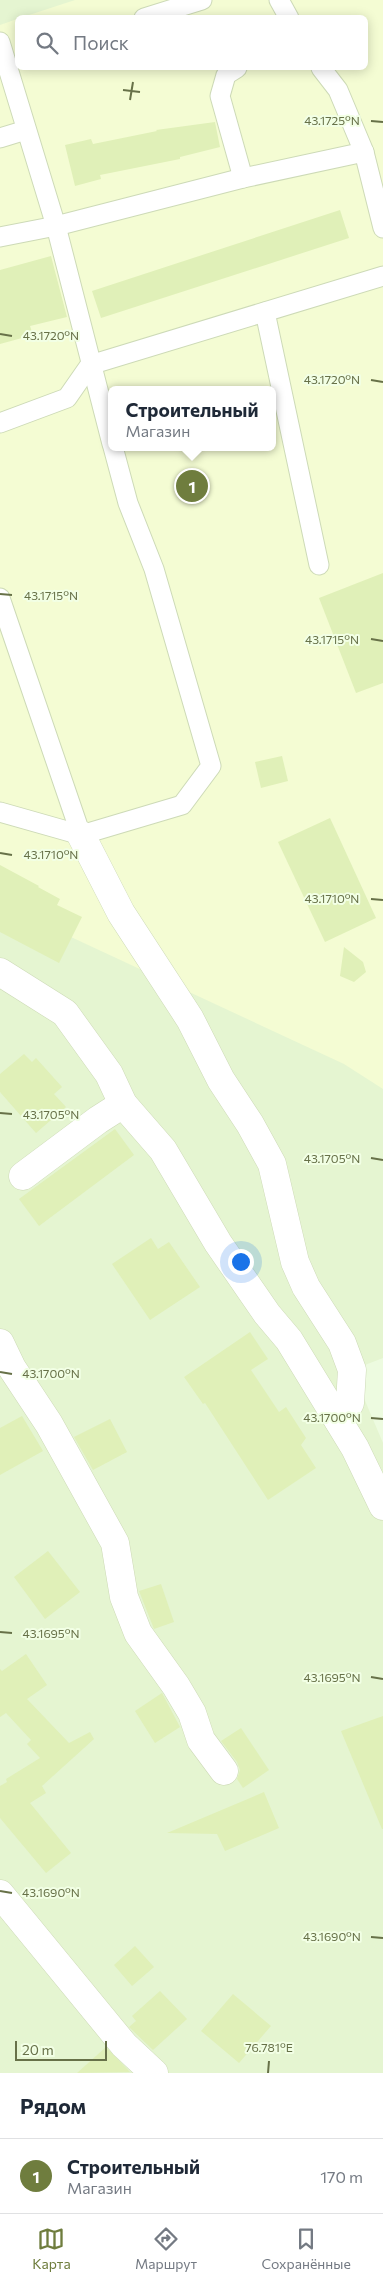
<!DOCTYPE html>
<html lang="ru">
<meta charset="utf-8">
<style>
:root{--surface:#fff;--page:#f2f2f3;--text:#1f2937;--muted:#747a83;--line:#e0e1e3;--accent:#6f7d3e}
body{margin:0;font-family:Commissioner,sans-serif;background:var(--page);color:var(--text)}
.scale{position:absolute;left:15px;bottom:12px;width:92px;box-sizing:border-box;padding-left:5px;border:2px solid #677148;border-top:0;font-size:14px;line-height:18px;white-space:nowrap;color:#677148;-webkit-text-stroke:4px #f2ffe5;paint-order:stroke}
.you{position:absolute;left:240px;top:1261px;width:18px;height:18px;margin:-12px;border:4px solid #fff;border-radius:50%;background:#1a73e8;box-shadow:0 0 0 8px #1a73e833}
.badge{display:grid;place-items:center;width:32px;height:32px;border-radius:50%;background:var(--accent);color:#fff;font-size:16px;font-weight:700}
.pin{position:absolute;translate:-50% -50%;border:2px solid #fff;box-shadow:0 1px 5px #0006}
.popup{position:absolute;left:108px;top:386px;width:168px;height:65px;box-sizing:border-box;display:grid;place-content:center;border-radius:8px;background:var(--surface);filter:drop-shadow(0 1px 4px #0005);font-size:16px;white-space:nowrap;color:var(--muted)}
.popup b{font-size:19px;color:var(--text)}
.popup::after{content:'';position:absolute;left:50%;top:100%;margin-left:-10px;border:10px solid transparent;border-top-color:var(--surface)}
.list{margin:0;padding:0;list-style:none}
h2{display:flex;justify-content:space-between;align-items:center;height:65px;margin:0;padding:0 20px;font-size:21px}
h2 small{font-size:16px;font-weight:400;color:var(--muted)}
.list li{display:grid;grid-template-columns:32px 1fr auto;gap:15px;align-items:center;box-sizing:border-box;height:75px;padding:0 20px;border-top:1px solid var(--line)}
.list b{display:block;font-size:19px;white-space:nowrap}
.list p{margin:0;font-size:16px;white-space:nowrap;color:var(--muted)}
.list em{font-size:16px;font-style:normal;color:var(--muted)}
.icon{flex:none;width:28px;height:28px;fill:none;stroke:currentColor;stroke-width:2;stroke-linecap:round;stroke-linejoin:round}
.map{position:relative;flex:none;width:383px;height:2073px;overflow:hidden}
.search{position:absolute;background:var(--surface);box-shadow:0 2px 12px #0003;left:15px;right:15px;top:15px;height:55px;display:flex;align-items:center;gap:12px;box-sizing:border-box;padding:0 18px;border-radius:8px;color:var(--muted);font-size:19px}
.sheet{height:140px;background:var(--surface)}
nav{display:flex;justify-content:space-around;align-items:center;box-sizing:border-box;height:70px;border-top:1px solid var(--line);background:var(--surface);font-size:14px;color:var(--muted)}
nav a{display:grid;justify-items:center;gap:2px}
nav .on{color:var(--accent)}
.map>svg:first-child{display:block}
.residential{fill:#e5f5d1;fill-rule:evenodd}
.commercial{fill:#f4fcd3;fill-rule:evenodd}
.building{fill:#e0f0b8}
.lines{fill:none;stroke-linecap:round;stroke-linejoin:round}
.lane-casing{stroke:#cddab7;stroke-width:21}
.street-casing{stroke:#cddab7;stroke-width:29}
.lane{stroke:#fff;stroke-width:19}
.street{stroke:#fff;stroke-width:28}
.ticks{fill:none;stroke:#677148;stroke-width:2}
.ticks-label{font-size:12px;text-anchor:middle;fill:#677148;stroke:#f2ffe5;stroke-width:4;stroke-linejoin:round;paint-order:stroke}
</style>
<div class="map">
<svg width="383" height="2073" viewBox="0 0 383 2073">
<rect width="100%" height="100%" fill="#edfbe0"/>
<path class="residential" d="M0 0H383V1358L352 1370 383 1443V2073H0ZM18 18H366V68H18ZM112 390H272V447H112Z"/>
<path class="commercial" d="M75 0H383V1089L344 1064 0 904V25L17 19 18 68H366V18L23 17ZM112 390H272V447H112Z"/>
<g class="building">
<polygon points="215,122 220,147 180,157 180,159 100,175 101,179 75,186 65,145 91,139 93,144 157,131 156,130"/>
<polygon points="340,210 349,238 101,318 92,291"/>
<polygon points="51,256 67,317 30,326 33,335 0,344 0,270"/>
<polygon points="383,573 383,683 356,693 319,598"/>
<polygon points="282,756 288,781 261,788 255,762"/>
<polygon points="330,818 376,918 325,942 278,842"/>
<polygon points="0,865 39,886 38,887 60,899 57,905 82,917 59,963 0,932"/>
<polygon points="344,947 363,962 366,972 354,982 340,976"/>
<polygon points="24,1054 32,1062 36,1058 62,1087 54,1094 66,1107 36,1133 0,1092 0,1074"/>
<polygon points="115,1129 134,1155 39,1226 19,1199"/>
<polygon points="151,1238 158,1249 169,1242 200,1287 150,1320 112,1264"/>
<polygon points="250,1332 268,1359 251,1370 279,1412 286,1407 306,1438 301,1445 316,1468 268,1500 205,1403 203,1404 184,1377"/>
<polygon points="22,1416 43,1451 0,1475 0,1428"/>
<polygon points="110,1419 127,1452 93,1470 74,1437"/>
<polygon points="48,1551 80,1592 45,1619 14,1577"/>
<polygon points="161,1584 174,1622 154,1629 139,1591"/>
<polygon points="26,1654 47,1685 27,1699 69,1743 90,1732 94,1739 42,1786 46,1793 30,1803 71,1853 46,1873 0,1818 0,1786 7,1782 6,1779 40,1758 27,1744 31,1740 6,1713 0,1717 0,1669 2,1671"/>
<polygon points="162,1693 180,1727 155,1743 135,1711"/>
<polygon points="383,1716 383,1829 382,1829 341,1731"/>
<polygon points="241,1728 269,1770 243,1788 237,1779 240,1770 237,1762 221,1741"/>
<polygon points="264,1792 279,1828 225,1851 217,1834 167,1833"/>
<polygon points="135,1946 154,1967 132,1986 114,1965"/>
<polygon points="160,1991 187,2019 153,2050 129,2027 136,2021 132,2016"/>
<polygon points="233,1994 271,2026 239,2063 201,2031"/>
<polygon points="106,2047 130,2072 77,2073"/>
</g>
<g class="lines">
<defs>
<g id="lane">
<polyline points="279,0 289,18"/>
<polyline points="144,18 202,0"/>
<polyline points="0,42 56,226 112,444"/>
<polyline points="237,68 226,75 220,96 243,178"/>
<polyline points="321,68 338,90 364,152 383,228"/>
<polyline points="0,138 26,130"/>
<polyline points="0,237 56,226 243,178 364,152"/>
<polyline points="265,312 319,565"/>
<polyline points="0,423 67,398 90,365 383,276"/>
<polyline points="0,598 81,835"/>
<polyline points="0,812 81,835 182,805 211,766 154,569 128,503 113,447"/>
</g>
<g id="street">
<polyline points="81,835 121,913 190,1019 221,1080 250,1124 272,1164 295,1262 306,1287 342,1343 352,1370 350,1403 339,1421"/>
<polyline points="0,972 65,1013 109,1074 123,1104 163,1150 218,1243 267,1314 289,1340 355,1448 383,1506"/>
<polyline points="23,1176 98,1120 123,1104"/>
<polyline points="0,1343 12,1368 49,1424 115,1543 124,1597 138,1633 176,1686 192,1713 201,1740 224,1771"/>
<polyline points="0,1894 124,2045 154,2073"/>
</g>
</defs>
<use href="#lane" class="lane-casing"/>
<use href="#street" class="street-casing"/>
<use href="#lane" class="lane"/>
<use href="#street" class="street"/>
</g>
<path class="ticks" d="M123 90 140 92M130 100 133 82M371 121 383 122M0 334 12 336M371 380 383 382M0 594 12 595M371 639 383 641M0 853 12 855M371 899 383 900M0 1113 12 1114M371 1158 383 1160M0 1372 12 1374M371 1418 383 1419M0 1632 12 1633M371 1677 383 1679M0 1891 12 1893M371 1937 383 1938M268 2073 269 2061"/>
<g class="ticks-label">
<text x="332" y="125">43.1725°N</text>
<text x="51" y="340">43.1720°N</text>
<text x="332" y="384">43.1720°N</text>
<text x="51" y="600">43.1715°N</text>
<text x="332" y="644">43.1715°N</text>
<text x="51" y="859">43.1710°N</text>
<text x="332" y="903">43.1710°N</text>
<text x="51" y="1119">43.1705°N</text>
<text x="332" y="1163">43.1705°N</text>
<text x="51" y="1378">43.1700°N</text>
<text x="332" y="1422">43.1700°N</text>
<text x="51" y="1638">43.1695°N</text>
<text x="332" y="1682">43.1695°N</text>
<text x="51" y="1897">43.1690°N</text>
<text x="332" y="1941">43.1690°N</text>
<text x="269" y="2052">76.781°E</text>
</g>
</svg>
<div class="scale">20 m</div>
<div class="you"></div>
<div class="pin badge" style="left:192px;top:486px">1</div>
<div class="popup"><b>Строительный</b>Магазин</div>
<div class="search"><svg class="icon" aria-label="search" viewBox="0 0 24 24"><circle cx="10" cy="10" r="6"/><path d="M15 15l6 6"/></svg>Поиск</div>
</div>
<section class="sheet">
<h2>Рядом<small></small></h2>
<ul class="list">
<li><span class="badge">1</span><div><b>Строительный</b><p>Магазин</p></div><em>170 m</em></li>
</ul>
</section>
<nav>
<a class="on"><svg class="icon" aria-label="map" viewBox="0 0 24 24"><path d="M3 6l6-2 6 2 6-2v14l-6 2-6-2-6 2zM9 4v14M15 6v14"/></svg>Карта</a>
<a><svg class="icon" aria-label="directions" viewBox="0 0 24 24"><path d="M12 3l9 9-9 9-9-9zM9 14v-3h6M13 9l2 2-2 2"/></svg>Маршрут</a>
<a><svg class="icon" aria-label="saved" viewBox="0 0 24 24"><path d="M7 4h10v16l-5-4-5 4z"/></svg>Сохранённые</a>
</nav>
